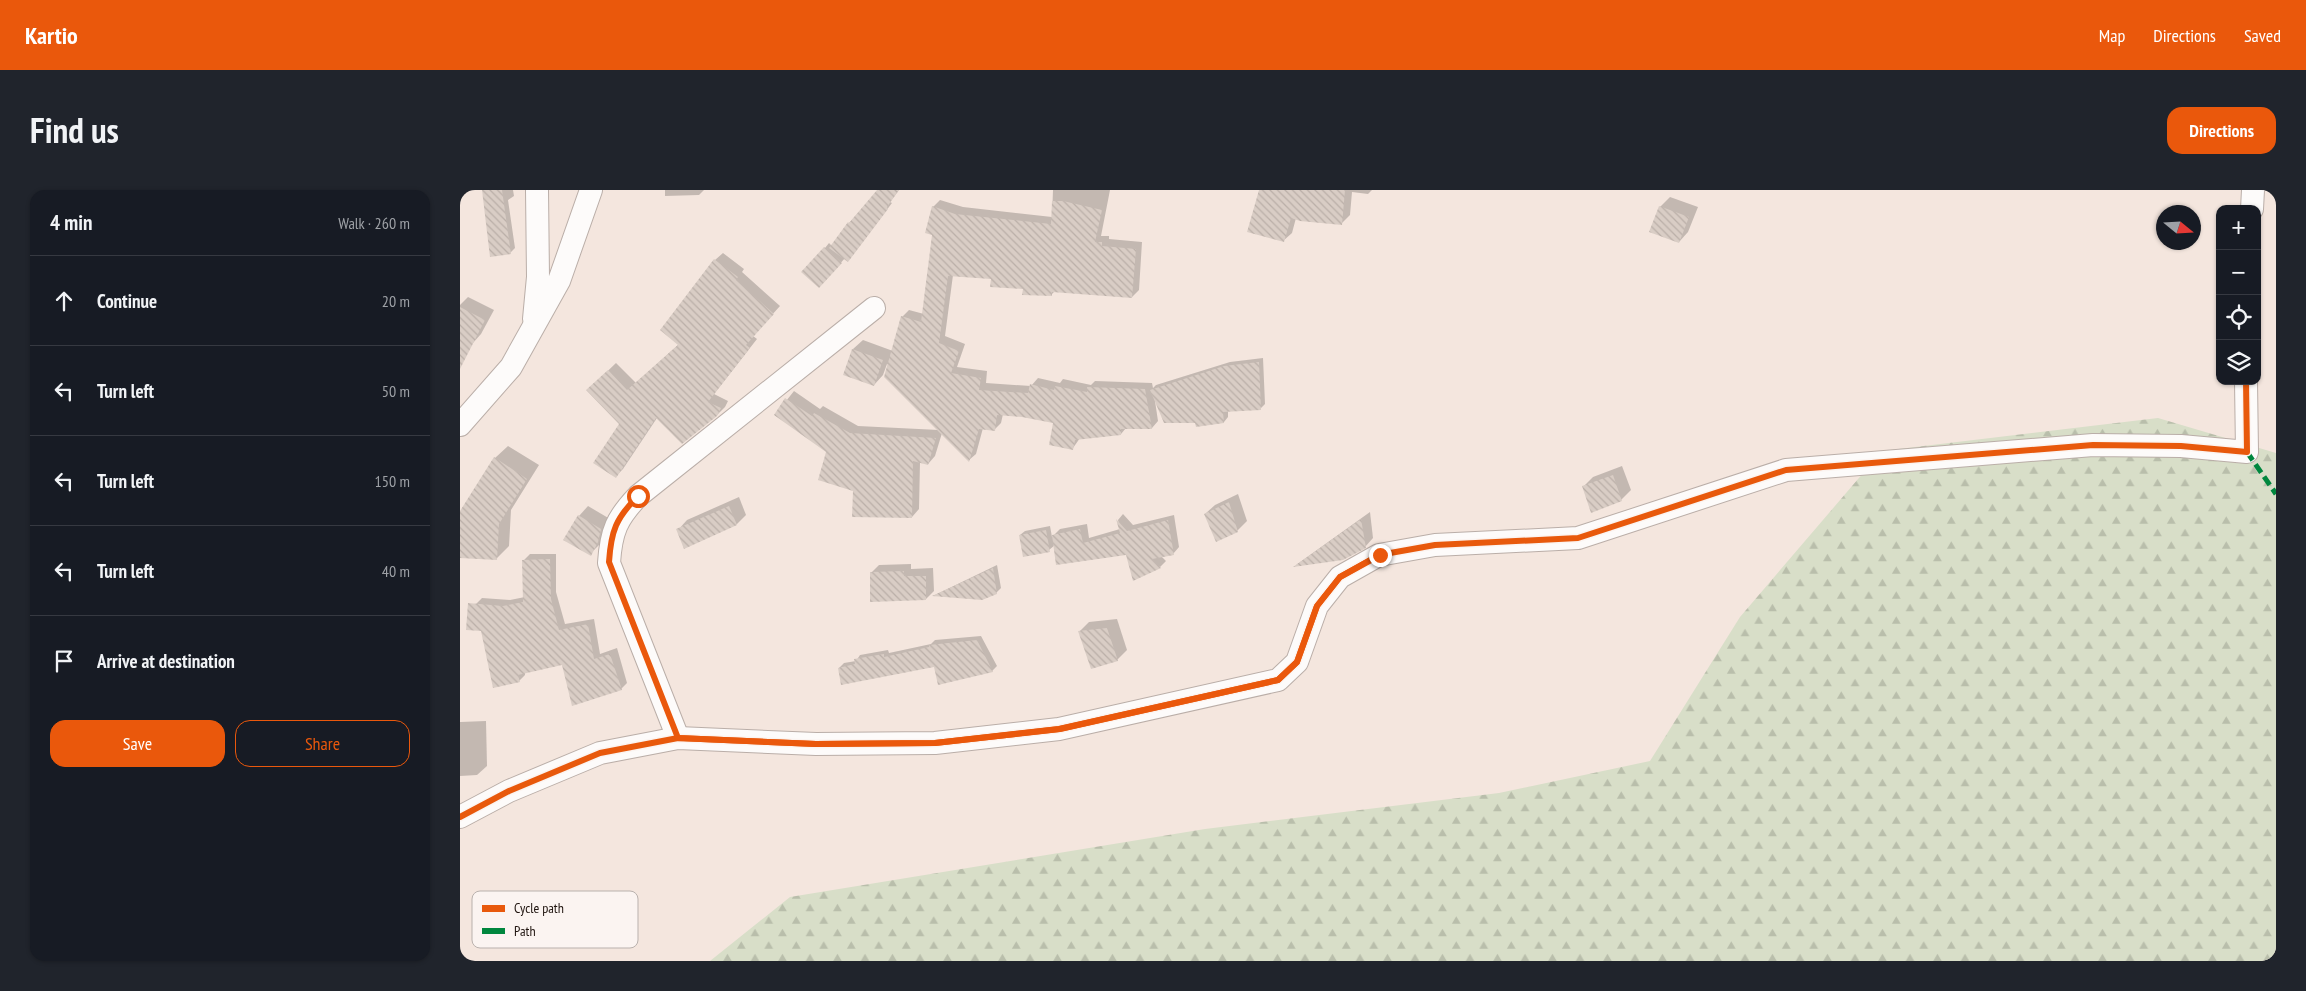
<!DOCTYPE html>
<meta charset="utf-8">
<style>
:root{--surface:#171b24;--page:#20242c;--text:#f1f3f6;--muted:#9ea1a6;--line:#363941;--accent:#ea580c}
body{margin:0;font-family:"PT Sans Narrow",sans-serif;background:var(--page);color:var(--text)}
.controls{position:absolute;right:15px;top:15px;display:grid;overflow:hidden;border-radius:10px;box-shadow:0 1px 4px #0004}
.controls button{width:45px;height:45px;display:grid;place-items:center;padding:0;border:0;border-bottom:1px solid var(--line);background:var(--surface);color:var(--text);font:25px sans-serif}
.compass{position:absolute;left:1696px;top:15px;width:45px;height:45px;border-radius:50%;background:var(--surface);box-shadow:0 1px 4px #0004;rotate:108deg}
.stop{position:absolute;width:15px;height:15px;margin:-11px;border:4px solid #ea580c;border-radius:50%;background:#fff}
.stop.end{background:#ea580c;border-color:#fff;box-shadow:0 1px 5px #0008}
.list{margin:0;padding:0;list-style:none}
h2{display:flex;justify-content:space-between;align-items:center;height:65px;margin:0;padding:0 20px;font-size:21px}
h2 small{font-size:16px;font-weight:400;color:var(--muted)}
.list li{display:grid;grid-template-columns:32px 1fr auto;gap:15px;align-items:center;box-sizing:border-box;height:90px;padding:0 20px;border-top:1px solid var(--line)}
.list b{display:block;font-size:19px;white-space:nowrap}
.list em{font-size:16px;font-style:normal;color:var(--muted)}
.actions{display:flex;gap:10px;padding:15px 20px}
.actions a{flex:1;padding:11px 0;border:1px solid var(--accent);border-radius:15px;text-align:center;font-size:18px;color:var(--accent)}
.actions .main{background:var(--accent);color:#fff}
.icon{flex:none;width:28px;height:28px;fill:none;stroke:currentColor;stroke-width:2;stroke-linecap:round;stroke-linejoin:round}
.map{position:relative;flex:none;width:1816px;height:771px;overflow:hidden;border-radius:15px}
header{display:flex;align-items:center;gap:30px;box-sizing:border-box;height:70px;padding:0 25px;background:var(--accent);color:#fff}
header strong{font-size:24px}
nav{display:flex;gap:28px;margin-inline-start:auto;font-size:18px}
.intro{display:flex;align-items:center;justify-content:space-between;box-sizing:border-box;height:120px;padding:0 30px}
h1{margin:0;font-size:35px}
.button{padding:12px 22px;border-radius:15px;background:var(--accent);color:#fff;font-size:18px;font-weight:700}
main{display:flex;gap:30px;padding:0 30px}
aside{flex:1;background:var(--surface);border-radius:15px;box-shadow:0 1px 4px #0004}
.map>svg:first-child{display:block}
.forest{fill:url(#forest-firs)}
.shadow{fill:#0003}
.building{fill:url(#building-back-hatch)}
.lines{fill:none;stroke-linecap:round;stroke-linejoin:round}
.minor-casing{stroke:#baaea8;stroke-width:24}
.minor{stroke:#fdfbfa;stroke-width:22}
.quiet{stroke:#00873e;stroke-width:5;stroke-dasharray:10 5;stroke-linecap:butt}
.cycleway-casing{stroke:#fbf4f1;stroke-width:9}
.cycleway{stroke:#e8590c;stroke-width:6}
.route{stroke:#ea580c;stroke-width:6}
.key{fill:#fbf4f1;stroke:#b9b1ad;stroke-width:1}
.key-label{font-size:14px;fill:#1f140f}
</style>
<header>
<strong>Kartio</strong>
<nav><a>Map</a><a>Directions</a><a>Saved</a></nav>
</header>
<div class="intro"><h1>Find us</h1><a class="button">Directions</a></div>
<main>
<aside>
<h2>4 min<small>Walk · 260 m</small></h2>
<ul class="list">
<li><svg class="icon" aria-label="ahead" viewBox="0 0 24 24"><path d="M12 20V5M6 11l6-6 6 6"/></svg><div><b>Continue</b></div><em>20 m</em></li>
<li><svg class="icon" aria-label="left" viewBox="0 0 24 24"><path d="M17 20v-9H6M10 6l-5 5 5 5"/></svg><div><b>Turn left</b></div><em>50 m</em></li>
<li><svg class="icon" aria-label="left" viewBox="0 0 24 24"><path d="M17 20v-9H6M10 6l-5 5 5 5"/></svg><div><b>Turn left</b></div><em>150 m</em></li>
<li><svg class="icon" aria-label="left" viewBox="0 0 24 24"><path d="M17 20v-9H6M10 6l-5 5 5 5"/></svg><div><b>Turn left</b></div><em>40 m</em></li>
<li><svg class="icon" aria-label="arrive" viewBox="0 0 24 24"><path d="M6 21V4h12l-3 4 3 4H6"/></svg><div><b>Arrive at destination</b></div></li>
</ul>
<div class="actions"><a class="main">Save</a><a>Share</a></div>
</aside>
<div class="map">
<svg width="1816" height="771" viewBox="0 0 1816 771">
<defs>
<pattern id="forest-firs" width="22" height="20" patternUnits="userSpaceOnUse" patternTransform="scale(1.25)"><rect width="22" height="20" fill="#d8dec8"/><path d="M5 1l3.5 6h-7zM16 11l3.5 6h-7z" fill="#b9beab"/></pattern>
<pattern id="building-back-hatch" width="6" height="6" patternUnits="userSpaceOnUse" patternTransform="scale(1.25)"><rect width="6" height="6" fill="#d9cdc5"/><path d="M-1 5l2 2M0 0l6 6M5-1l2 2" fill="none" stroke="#baafa8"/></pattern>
</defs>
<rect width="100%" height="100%" fill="#f4e6de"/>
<polygon class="forest" points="1698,228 1816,263 1816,771 250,771 330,707 745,639 1039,603 1190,571 1280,427 1422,261"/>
<g class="shadow">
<polygon points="24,0 53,0 54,6 48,10 55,58 50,63"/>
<polygon points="205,0 244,0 239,5 205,6"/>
<polygon points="419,0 439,0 430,12 432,13 392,66 385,68 364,92 365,58 369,53 372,56 389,33"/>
<polygon points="593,0 650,0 641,46 649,46 649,49 682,52 679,100 672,107 595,101 591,105 532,88 493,85 485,146 505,154 497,177 527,181 526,193 571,196 578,188 600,193 603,189 631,195 635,191 692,193 693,198 696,195 770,172 803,168 805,214 800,219 768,220 768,227 764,232 736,231 695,211 698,231 692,238 666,238 661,244 620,248 613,258 594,232 562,225 543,224 541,233 534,240 523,238 516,264 509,270 482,243 475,266 468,274 460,272 459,319 452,327 394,300 368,261 315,225 334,201 360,219 363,216 398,236 479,240 429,175 427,174 423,185 414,195 385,184 393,159 403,150 433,161 442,127 449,120 464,124 473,44 473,17 480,10 503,17 592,27"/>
<polygon points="801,0 912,0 908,4 892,2 890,25 882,33 836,28 832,43 823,51"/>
<polygon points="1210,7 1238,17 1228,42 1219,52 1200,17"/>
<polygon points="263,63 284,79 282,82 320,116 293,146 297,149 254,204 268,211 265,217 257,225 197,228 163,279 156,286 160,234 128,200 156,173 176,193 219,154 255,70"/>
<polygon points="8,107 34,120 21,144 12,154 0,148 0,115"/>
<polygon points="48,256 79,275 51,320 49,356 36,369 0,343 0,324 35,268"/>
<polygon points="1162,276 1171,300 1161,310 1123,297 1133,287"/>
<polygon points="778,304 787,331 777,341 745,324 755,315"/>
<polygon points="279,307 286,325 277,334 218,340 227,330"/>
<polygon points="128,316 150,329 140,354 130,364 119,326"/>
<polygon points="910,322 913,348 905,357 836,375"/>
<polygon points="663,324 673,335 714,325 719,357 713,364 701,366 706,371 700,377 667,364 595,355 589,360 560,345 565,341 590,336 592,347 600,339 627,334 629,348 660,339 658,330"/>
<polygon points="70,364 96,364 96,402 105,434 134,429 140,464 157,458 167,493 161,499 103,474 65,482 65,485 59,491 16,414 22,408 50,410 65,407 63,371"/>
<polygon points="451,374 451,379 473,378 474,401 466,409 411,383 419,375"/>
<polygon points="537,375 541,398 537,402 475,405"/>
<polygon points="657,429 667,460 657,470 620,441 629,432"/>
<polygon points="521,446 537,476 532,481 479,494 475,476 379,478 384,473 396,471 400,465 428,460 429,463 471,454 475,450"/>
<polygon points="26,531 27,576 17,585 0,586 0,532"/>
</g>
<g class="building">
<polygon points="22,0 42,0 51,64 30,67"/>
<polygon points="417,0 439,0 427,17 428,19 388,72 369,58 388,32 389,33"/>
<polygon points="799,0 885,0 882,35 840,31 831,28 824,52 787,42"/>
<polygon points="592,11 603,11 642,20 635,52 642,52 642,56 676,59 672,108 592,102 592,106 562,105 563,99 530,97 531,89 488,86 479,153 499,161 491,183 521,188 519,200 568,203 570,194 594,200 595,196 627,202 627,197 685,199 692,239 661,239 661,245 615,250 613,260 589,255 593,233 562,227 537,225 535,241 519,239 509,272 424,187 441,126 461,132 472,45 465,43 472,16 495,24 591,34"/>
<polygon points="1199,16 1229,27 1219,53 1189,42"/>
<polygon points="364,57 382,73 359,98 341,82"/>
<polygon points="254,69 278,87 276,90 314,124 286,155 290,158 248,212 261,218 257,226 222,254 196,228 156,288 133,273 159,234 126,200 148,180 167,200 218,155 200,140"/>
<polygon points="0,117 25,130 0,179"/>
<polygon points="392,159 423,170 414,196 383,185"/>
<polygon points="799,172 801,220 763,222 764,233 736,237 735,233 704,233 690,200 764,176"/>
<polygon points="325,208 352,226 354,223 390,243 476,248 468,275 453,271 452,328 392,327 393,301 358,290 366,262 314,225"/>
<polygon points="34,267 67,289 39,334 37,370 0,368 0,321"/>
<polygon points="1153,285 1162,311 1131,323 1122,296"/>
<polygon points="769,312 778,342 756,352 744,324"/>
<polygon points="269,316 277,335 224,359 216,339"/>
<polygon points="118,325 141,339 138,352 131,366 103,350"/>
<polygon points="656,329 667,341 708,330 714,365 692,369 701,378 673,391 666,365 596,375 592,345 620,339 623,353 660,343"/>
<polygon points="901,329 906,358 883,370 833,377"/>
<polygon points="586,340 590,362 563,367 559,345"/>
<polygon points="90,369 91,409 99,440 128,434 134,469 150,464 162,500 112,516 102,475 58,485 60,492 33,498 21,441 6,440 8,413 43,416 63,412 62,370"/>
<polygon points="533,378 537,404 522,410 472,406"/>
<polygon points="444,381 444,386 466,386 466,410 410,412 410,382"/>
<polygon points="647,438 658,471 631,479 618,441"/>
<polygon points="517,450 533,482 478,495 474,477 381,495 378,478 395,474 394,469 424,464 424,467 469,457 469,455"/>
</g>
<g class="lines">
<defs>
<g id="minor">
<polyline points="1792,19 1793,0"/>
<polyline points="74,129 78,87 77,0"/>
<polyline points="0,235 51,177 99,91 131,0"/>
<path d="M218 548 149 373C151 341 157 328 178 306L414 118"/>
<polyline points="0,627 49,601 140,563 218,548 356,554 475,553 599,539 818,490 837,472 857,416 880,387 919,365 975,355 1118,348 1326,280 1633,255 1721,256 1787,262 1786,191"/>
</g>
</defs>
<use href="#minor" class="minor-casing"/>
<use href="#minor" class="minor"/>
<polyline class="quiet" points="1787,262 1816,304"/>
<defs>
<polyline id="cycleway" points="0,627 49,601 140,563 218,548 356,554 475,553 599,539 818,490 837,472 857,416 880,387 919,365 975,355 1118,348 1326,280 1633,255 1721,256 1787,262 1786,191"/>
</defs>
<use href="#cycleway" class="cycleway-casing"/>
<use href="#cycleway" class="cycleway"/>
</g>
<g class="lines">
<path class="route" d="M178 306C156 328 151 341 149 372L218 548 356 554 475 553 600 539 818 490 837 472 857 416 880 387 920 365"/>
</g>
<rect x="12" y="701" width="166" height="57" rx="8" class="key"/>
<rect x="22" y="715" width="23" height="7" fill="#e8590c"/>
<rect x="22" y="738" width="23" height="6" fill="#00873e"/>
<g class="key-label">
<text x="54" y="723">Cycle path</text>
<text x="54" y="746">Path</text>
</g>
</svg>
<div class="controls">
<button>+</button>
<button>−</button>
<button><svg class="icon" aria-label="locate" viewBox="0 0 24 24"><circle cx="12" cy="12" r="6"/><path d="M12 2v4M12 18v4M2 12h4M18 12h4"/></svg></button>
<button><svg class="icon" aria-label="layers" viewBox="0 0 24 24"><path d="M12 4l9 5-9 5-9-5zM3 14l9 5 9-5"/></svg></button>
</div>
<svg class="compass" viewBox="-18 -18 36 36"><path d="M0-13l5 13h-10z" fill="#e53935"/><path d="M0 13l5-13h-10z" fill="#9ea1a6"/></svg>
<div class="stop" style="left:178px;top:306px"></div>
<div class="stop end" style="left:920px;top:365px"></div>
</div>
</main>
